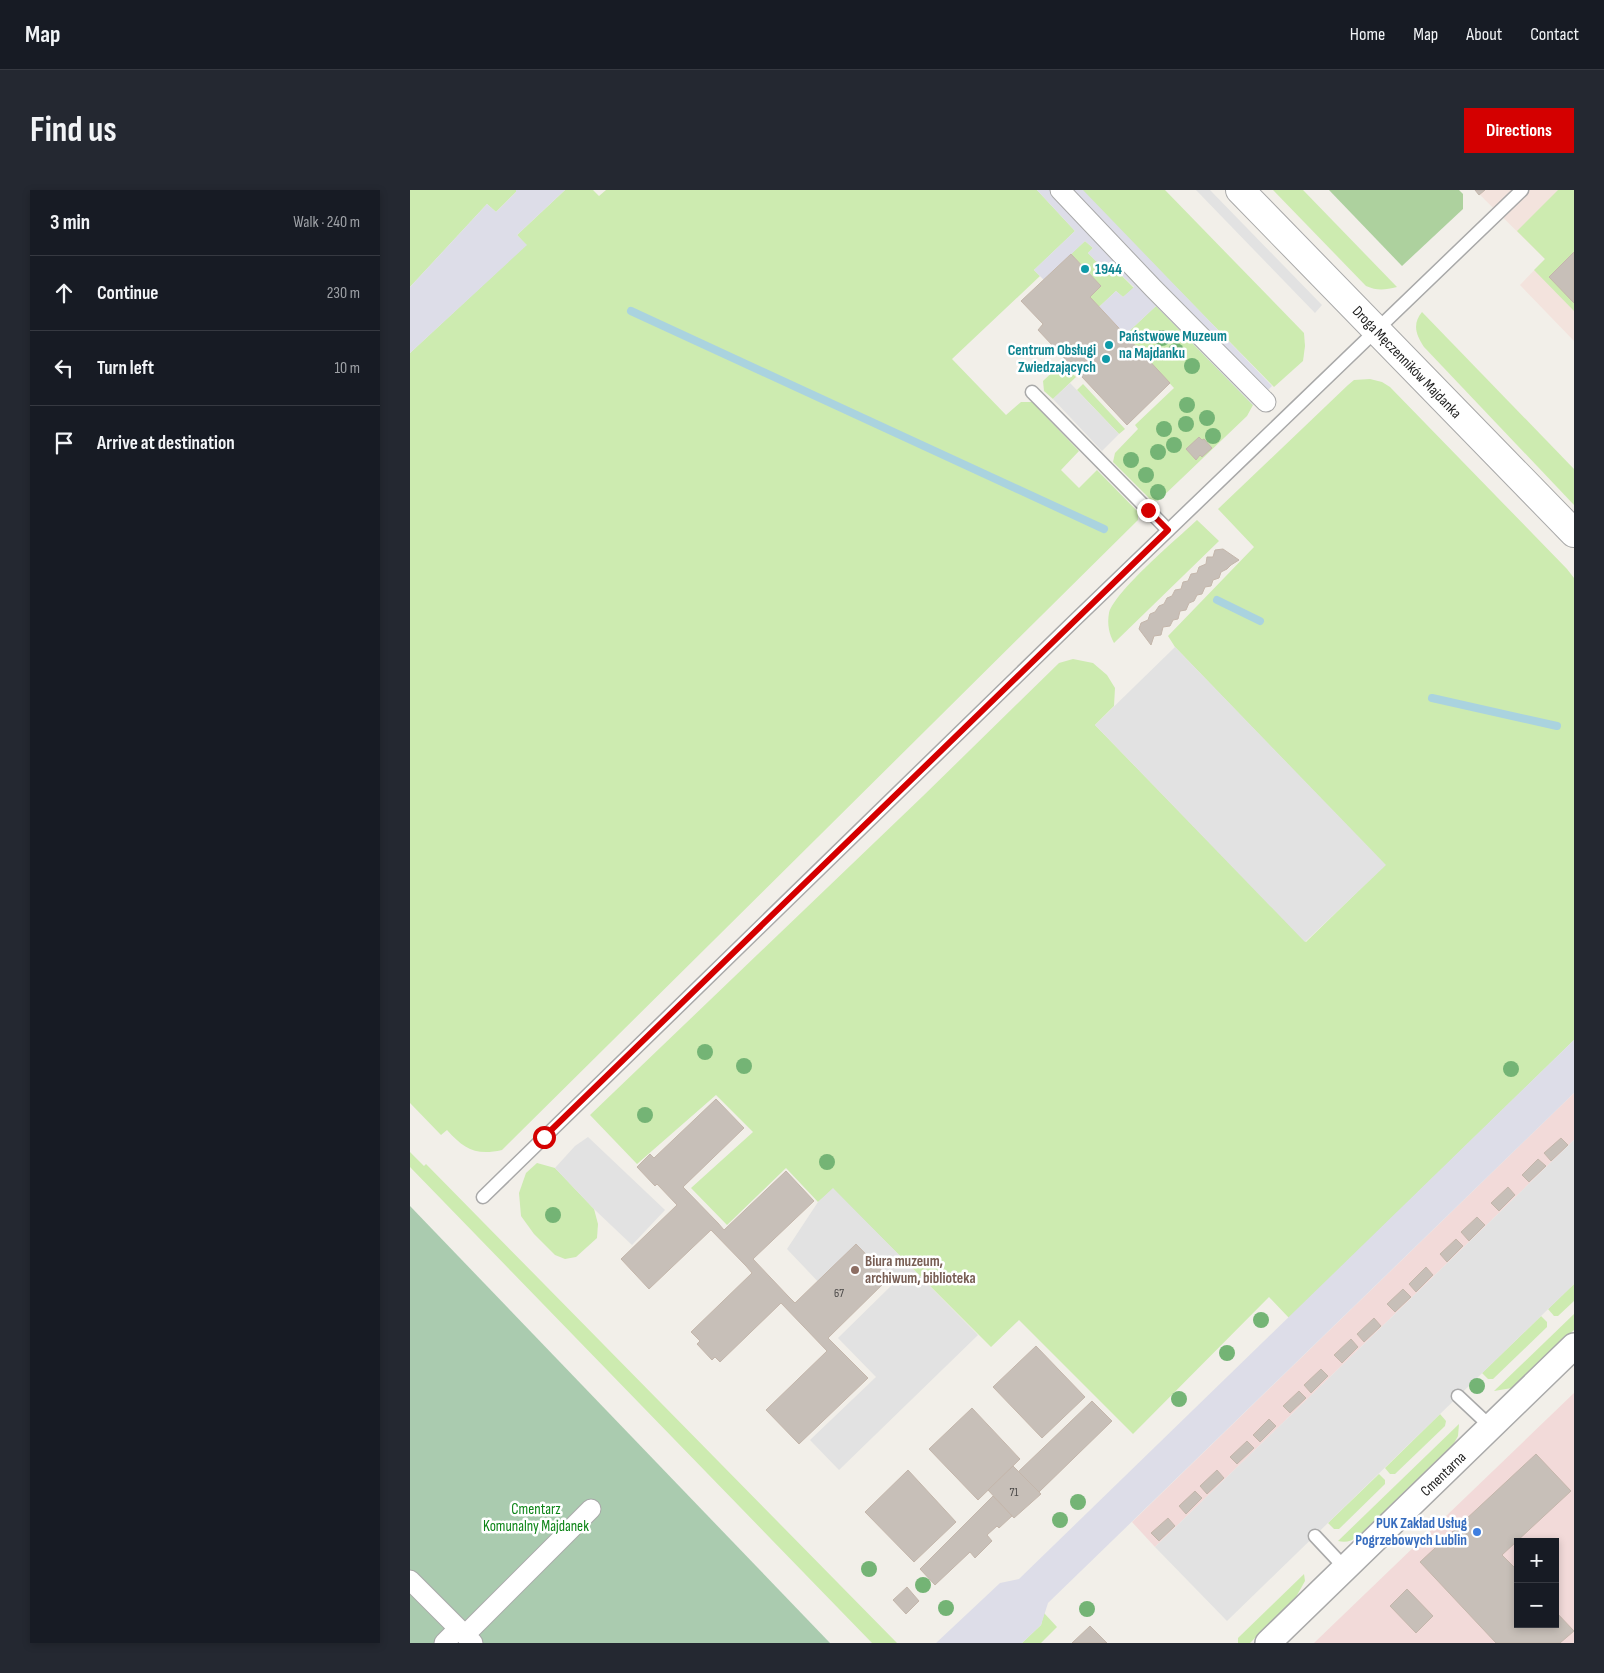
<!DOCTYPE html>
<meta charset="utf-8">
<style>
:root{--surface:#171b24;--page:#242831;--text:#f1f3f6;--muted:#9ea1a6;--line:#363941;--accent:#d40000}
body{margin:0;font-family:"Sofia Sans Condensed",sans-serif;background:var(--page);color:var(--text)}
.controls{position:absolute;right:15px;bottom:15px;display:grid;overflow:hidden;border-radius:0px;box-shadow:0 2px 8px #0003}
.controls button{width:45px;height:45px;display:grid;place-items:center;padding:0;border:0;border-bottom:1px solid var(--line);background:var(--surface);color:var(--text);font:25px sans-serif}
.stop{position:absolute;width:15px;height:15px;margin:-11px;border:4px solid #d40000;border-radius:50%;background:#fff}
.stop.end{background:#d40000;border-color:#fff;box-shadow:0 1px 5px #0008}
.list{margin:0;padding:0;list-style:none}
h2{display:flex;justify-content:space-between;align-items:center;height:65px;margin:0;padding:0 20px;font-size:21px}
h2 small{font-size:16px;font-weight:400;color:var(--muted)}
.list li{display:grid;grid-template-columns:32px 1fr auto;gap:15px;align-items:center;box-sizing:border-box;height:75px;padding:0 20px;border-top:1px solid var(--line)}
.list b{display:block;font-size:19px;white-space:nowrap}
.list em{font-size:16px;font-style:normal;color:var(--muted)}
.icon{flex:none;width:28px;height:28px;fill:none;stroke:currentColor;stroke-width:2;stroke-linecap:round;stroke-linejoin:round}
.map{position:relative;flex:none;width:1164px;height:1453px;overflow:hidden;border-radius:0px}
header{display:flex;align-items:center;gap:30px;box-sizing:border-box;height:70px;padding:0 25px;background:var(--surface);border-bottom:1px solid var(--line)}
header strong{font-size:24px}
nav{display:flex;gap:28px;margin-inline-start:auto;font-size:18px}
.intro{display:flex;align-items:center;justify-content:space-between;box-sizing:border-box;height:120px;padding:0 30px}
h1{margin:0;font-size:35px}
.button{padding:12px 22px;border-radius:0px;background:var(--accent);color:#fff;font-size:18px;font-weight:700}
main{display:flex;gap:30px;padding:0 30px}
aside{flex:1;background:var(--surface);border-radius:0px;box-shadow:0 2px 8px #0003}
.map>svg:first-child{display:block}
.commercial{fill:#f2dad9;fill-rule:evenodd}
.military{fill:#f3e3dd}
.grass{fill:#cdebb0}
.forest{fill:#add19e}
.cemetery{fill:#aacbaf}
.parking{fill:#e2e2e2}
.plaza{fill:#dddde8}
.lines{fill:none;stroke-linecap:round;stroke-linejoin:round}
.stream{stroke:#aad3df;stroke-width:8}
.building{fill:#c7bfb8;stroke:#c4b6ab}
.service-casing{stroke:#a9a9a9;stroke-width:15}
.pedestrian-casing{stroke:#a9a9a9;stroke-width:21}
.minor-casing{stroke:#a9a9a9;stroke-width:28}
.tertiary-casing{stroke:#a9a9a9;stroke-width:30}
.service{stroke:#fff;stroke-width:12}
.pedestrian{stroke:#fff;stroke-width:19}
.minor{stroke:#fff;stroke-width:25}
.tertiary{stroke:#fff;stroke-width:28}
.tree{fill:#74b475}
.route{stroke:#d40000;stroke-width:6}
.culture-dot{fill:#0f9aa8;stroke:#fff;stroke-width:2}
.education-dot{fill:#8d6e63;stroke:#fff;stroke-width:2}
.shop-dot{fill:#3f7fe0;stroke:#fff;stroke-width:2}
.labels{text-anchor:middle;stroke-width:5;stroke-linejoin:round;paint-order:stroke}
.number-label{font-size:12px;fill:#4b4948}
.culture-label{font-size:15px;font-weight:bold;fill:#0d838f;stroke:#fff;text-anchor:start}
.street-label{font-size:15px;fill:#222;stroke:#fff}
.education-label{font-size:15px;font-weight:bold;fill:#785e54;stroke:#fff;text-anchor:start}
.park-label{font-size:15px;fill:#0c8416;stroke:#fff}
.shop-label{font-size:15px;font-weight:bold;fill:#366cbe;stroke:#fff;text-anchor:end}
</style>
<header>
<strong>Map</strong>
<nav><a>Home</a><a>Map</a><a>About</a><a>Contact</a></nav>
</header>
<div class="intro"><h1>Find us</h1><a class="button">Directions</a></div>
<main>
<aside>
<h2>3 min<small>Walk · 240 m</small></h2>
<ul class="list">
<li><svg class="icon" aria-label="ahead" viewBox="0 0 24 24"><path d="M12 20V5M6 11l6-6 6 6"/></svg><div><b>Continue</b></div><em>230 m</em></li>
<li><svg class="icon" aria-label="left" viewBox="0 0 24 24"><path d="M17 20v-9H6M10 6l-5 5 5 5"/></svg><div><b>Turn left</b></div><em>10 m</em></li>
<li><svg class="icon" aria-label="arrive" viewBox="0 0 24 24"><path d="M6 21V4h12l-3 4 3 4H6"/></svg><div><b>Arrive at destination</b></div></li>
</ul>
</aside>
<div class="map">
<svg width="1164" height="1453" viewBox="0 0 1164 1453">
<rect width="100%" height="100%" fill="#f2efe9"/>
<g class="commercial">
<polygon points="1164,903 1164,950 745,1357 722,1332"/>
<path d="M1164 1203V1453H904ZM1108 1352H1145V1434H1108Z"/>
</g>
<polygon class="military" points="1065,0 1164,0 1164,151 1110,95 1135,69"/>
<g class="grass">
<polygon points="0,0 106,0 106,2 86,22 77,14 0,97"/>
<path d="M155 0H183L189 6 196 0H627L665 41 624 80 630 86 542 169 596 225 611 212H622L669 261 651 280 669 298 687 280 728 322V330L92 960C66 966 54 959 37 940L31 945 0 913V163L116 55 107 45Z"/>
<polygon points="671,0 755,0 894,143 895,156 893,171 864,197"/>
<path d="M863 0H893L987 97C975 100 967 101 956 96Z"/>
<polygon points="1148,0 1164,0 1164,121 1124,80 1135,69 1107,41"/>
<polygon points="675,51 683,58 678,63 699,84 705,79 724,98 713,107 706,101 689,117 680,107 691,96 661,64"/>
<polygon points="746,116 843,215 837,226 748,311 741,310 703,272 705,263 728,239 725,235 764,198 715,145"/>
<path d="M1012 122 1164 279V315L1014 157C1006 145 1002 134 1012 122Z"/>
<polygon points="652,173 666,187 643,209 634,201 633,191"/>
<polygon points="960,189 972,192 980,197 1157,379 1164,388 1164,850 879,1128 859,1107 723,1244 609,1130 581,1157 423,999 408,1012 376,978 317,1035 281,998 343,942 306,905 227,974 180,925 513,606 649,473 663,469 683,473 697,485 705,498 704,516 685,535 896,752 975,675 765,457 758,446 844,357 808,319 938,195 944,190"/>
<polygon points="673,194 715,239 709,244 667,200"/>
<path d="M787 330 809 351 704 453C699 444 697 434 699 423 705 401 768 348 787 330Z"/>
<polygon points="0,962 14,976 16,974 487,1453 462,1453 0,977"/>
<polygon points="127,973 145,978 184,1019 188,1034 187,1048 166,1067 155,1069 145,1065 124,1044 111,1026 109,1003 116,983"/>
<polygon points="1164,1094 1164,1111 1148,1126 1144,1126 1138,1119"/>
<polygon points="1164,1124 1164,1140 1108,1194 1102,1198 1084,1201"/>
<polygon points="1131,1126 1137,1132 1137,1137 1083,1189 1078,1189 1072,1183"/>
<polygon points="1030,1224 1036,1231 1035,1236 985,1284 980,1284 975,1278"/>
<path d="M1049 1234 1048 1246 1043 1255 948 1347C941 1351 936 1353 928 1351Z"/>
<polygon points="969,1284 975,1290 975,1294 929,1339 924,1339 918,1333"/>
<polygon points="894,1384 895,1391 886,1407 840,1453 828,1453 828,1448"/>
<polygon points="634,1423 647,1437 631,1453 612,1453 631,1435"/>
</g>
<polygon class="forest" points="919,0 1049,0 1053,4 1053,19 992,76"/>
<polygon class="cemetery" points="0,1016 420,1453 0,1453"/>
<g class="parking">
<polygon points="786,0 800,0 912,115 905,123"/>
<polygon points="660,193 709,244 692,261 643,209"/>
<polygon points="765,457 976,675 895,752 685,535"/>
<polygon points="178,947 255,1020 222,1055 184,1019 145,978 165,956"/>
<polygon points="1164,950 1164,1094 817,1431 745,1357"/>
<polygon points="423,998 568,1145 429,1280 400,1250 466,1187 428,1148 483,1094 452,1063 415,1099 377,1059 408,1012"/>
</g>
<g class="plaza">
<polygon points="106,0 155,0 107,45 117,55 0,163 0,97 77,14 86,22 106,2"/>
<polygon points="627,0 673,0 862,196 843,215 746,116 715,145 689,117 706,101 713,107 724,97 705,79 699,85 678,63 683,58 675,51 634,90 624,80 665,41"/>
<polygon points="1164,850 1164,903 638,1413 631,1435 612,1453 526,1453 590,1393 609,1389"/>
</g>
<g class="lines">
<g class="stream">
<polyline points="221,121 694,339"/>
<polyline points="807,410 850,431"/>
<polyline points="1022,508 1147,536"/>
</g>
</g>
<g class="building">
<polygon points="1065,0 1075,0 1069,5"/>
<polygon points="1164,62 1164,113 1139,87"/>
<polygon points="661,64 691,96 680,107 760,193 717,235 628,140 633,134 611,111"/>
<polygon points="789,247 792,250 794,249 802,258 792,267 790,265 786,270 776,259"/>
<polygon points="813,359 829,370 821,375 817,379 811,382 809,388 803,390 801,396 795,397 792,404 787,405 784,411 779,413 776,420 770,421 768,429 763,430 760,436 753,437 751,445 744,446 741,455 729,439 731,433 738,430 740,424 745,422 749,416 754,414 757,408 762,406 765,400 771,399 773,392 778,391 781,384 787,383 789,377 796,374 797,367 803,367 805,360"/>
<polygon points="306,909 334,938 273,997 308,1033 314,1040 376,981 404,1011 343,1069 378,1106 385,1113 446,1054 479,1088 418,1148 458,1188 389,1254 356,1220 417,1161 371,1113 310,1172 305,1167 302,1170 287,1154 290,1151 281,1142 342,1083 336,1076 301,1040 239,1099 211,1069 267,1015 247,994 245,996 227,977 240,964 244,968"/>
<polygon points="1151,948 1158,955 1141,971 1134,963"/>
<polygon points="1128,969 1136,976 1119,992 1112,985"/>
<polygon points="1098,997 1105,1005 1089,1021 1081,1013"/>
<polygon points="1067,1027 1075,1035 1059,1051 1051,1042"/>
<polygon points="1046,1049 1053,1056 1037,1072 1030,1064"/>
<polygon points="1016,1077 1023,1085 1006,1102 999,1094"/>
<polygon points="993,1099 1001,1107 985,1122 977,1114"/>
<polygon points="964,1128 971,1136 954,1152 947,1144"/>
<polygon points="941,1149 948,1157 932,1173 924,1165"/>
<polygon points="626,1156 675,1207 632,1248 583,1197"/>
<polygon points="911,1179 918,1186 901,1203 894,1195"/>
<polygon points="889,1201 896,1208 880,1223 873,1216"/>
<polygon points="682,1211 702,1231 629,1302 608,1282"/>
<polygon points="562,1218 610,1269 568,1310 519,1259"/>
<polygon points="859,1229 866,1236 850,1252 843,1245"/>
<polygon points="837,1251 844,1258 827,1274 820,1267"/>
<polygon points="1126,1264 1161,1301 1092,1365 1108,1381 1108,1434 1145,1434 1145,1421 1164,1441 1150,1453 1086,1453 1010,1372"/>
<polygon points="603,1276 631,1304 604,1328 578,1300"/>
<polygon points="498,1280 546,1332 504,1372 455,1322"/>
<polygon points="807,1280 814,1288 797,1304 790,1296"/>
<polygon points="785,1301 792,1308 776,1324 769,1316"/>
<polygon points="583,1306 602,1326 589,1338 587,1336 577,1345 582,1351 565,1368 560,1362 525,1395 510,1379"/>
<polygon points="758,1328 765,1336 749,1351 741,1343"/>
<polygon points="497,1397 509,1411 496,1424 483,1410"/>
<polygon points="997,1399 1023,1426 1006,1443 980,1416"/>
<polygon points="680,1436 697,1453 662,1453"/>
</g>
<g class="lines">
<defs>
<g id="service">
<polyline points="622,202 758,340"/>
<polyline points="73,1007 663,432 1112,0"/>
<polyline points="1048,1206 1081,1237"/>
<polyline points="905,1346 935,1378"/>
</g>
<g id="pedestrian">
<polyline points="650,0 743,98 856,212"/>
<polyline points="0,1390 63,1453"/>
<polyline points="55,1445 181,1319"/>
<polyline points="34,1453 48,1439"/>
</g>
<polyline id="minor" points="858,1453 1164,1156"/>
<polyline id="tertiary" points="830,0 1164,343"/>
</defs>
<use href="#service" class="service-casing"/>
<use href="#pedestrian" class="pedestrian-casing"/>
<use href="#minor" class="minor-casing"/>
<use href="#tertiary" class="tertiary-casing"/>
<use href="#service" class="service"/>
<use href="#pedestrian" class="pedestrian"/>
<use href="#minor" class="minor"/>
<use href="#tertiary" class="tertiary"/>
</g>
<g class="tree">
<circle cx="752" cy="148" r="8"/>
<circle cx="766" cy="161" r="8"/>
<circle cx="782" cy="176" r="8"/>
<circle cx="777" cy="215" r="8"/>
<circle cx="797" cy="228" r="8"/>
<circle cx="776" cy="234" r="8"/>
<circle cx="754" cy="239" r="8"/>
<circle cx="803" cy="246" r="8"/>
<circle cx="764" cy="255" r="8"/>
<circle cx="748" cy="262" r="8"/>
<circle cx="721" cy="270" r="8"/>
<circle cx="736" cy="285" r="8"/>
<circle cx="748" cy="302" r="8"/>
<circle cx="295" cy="862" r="8"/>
<circle cx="334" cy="876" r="8"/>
<circle cx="1101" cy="879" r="8"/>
<circle cx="235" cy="925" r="8"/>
<circle cx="417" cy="972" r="8"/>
<circle cx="143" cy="1025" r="8"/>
<circle cx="851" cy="1130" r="8"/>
<circle cx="817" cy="1163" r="8"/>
<circle cx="1067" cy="1196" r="8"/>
<circle cx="769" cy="1209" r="8"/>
<circle cx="668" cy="1312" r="8"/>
<circle cx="650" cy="1330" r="8"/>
<circle cx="459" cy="1379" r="8"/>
<circle cx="513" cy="1395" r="8"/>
<circle cx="536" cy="1418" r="8"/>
<circle cx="677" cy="1419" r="8"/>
</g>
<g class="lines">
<polyline class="route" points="134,947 758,340 738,320"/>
</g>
<g class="culture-dot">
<circle cx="675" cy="79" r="5"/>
<circle cx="699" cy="155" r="5"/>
<circle cx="696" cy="169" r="5"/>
</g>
<circle class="education-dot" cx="445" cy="1080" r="5"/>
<circle class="shop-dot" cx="1067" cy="1342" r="5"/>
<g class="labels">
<g class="number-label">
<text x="429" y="1107">67</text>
<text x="604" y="1306">71</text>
</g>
<g class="culture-label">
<text x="685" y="84">1944</text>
<text x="709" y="151">Państwowe Muzeum<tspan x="709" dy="17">na Majdanku</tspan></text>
<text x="686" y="165" text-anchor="end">Centrum Obsługi<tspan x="686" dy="17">Zwiedzających</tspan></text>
</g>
<g class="street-label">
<text transform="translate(997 172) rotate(46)" y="5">Droga Męczenników Majdanka</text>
<text transform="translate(1033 1284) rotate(-44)" y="5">Cmentarna</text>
</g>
<g class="education-label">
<text x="455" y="1076">Biura muzeum,<tspan x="455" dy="17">archiwum, biblioteka</tspan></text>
</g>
<g class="park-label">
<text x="126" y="1324">Cmentarz<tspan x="126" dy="17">Komunalny Majdanek</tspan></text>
</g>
<g class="shop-label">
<text x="1057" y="1338">PUK Zakład Usług<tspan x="1057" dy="17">Pogrzebowych Lublin</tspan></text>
</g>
</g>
</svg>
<div class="controls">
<button>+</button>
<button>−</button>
</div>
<div class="stop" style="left:134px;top:947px"></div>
<div class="stop end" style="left:738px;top:320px"></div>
</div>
</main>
